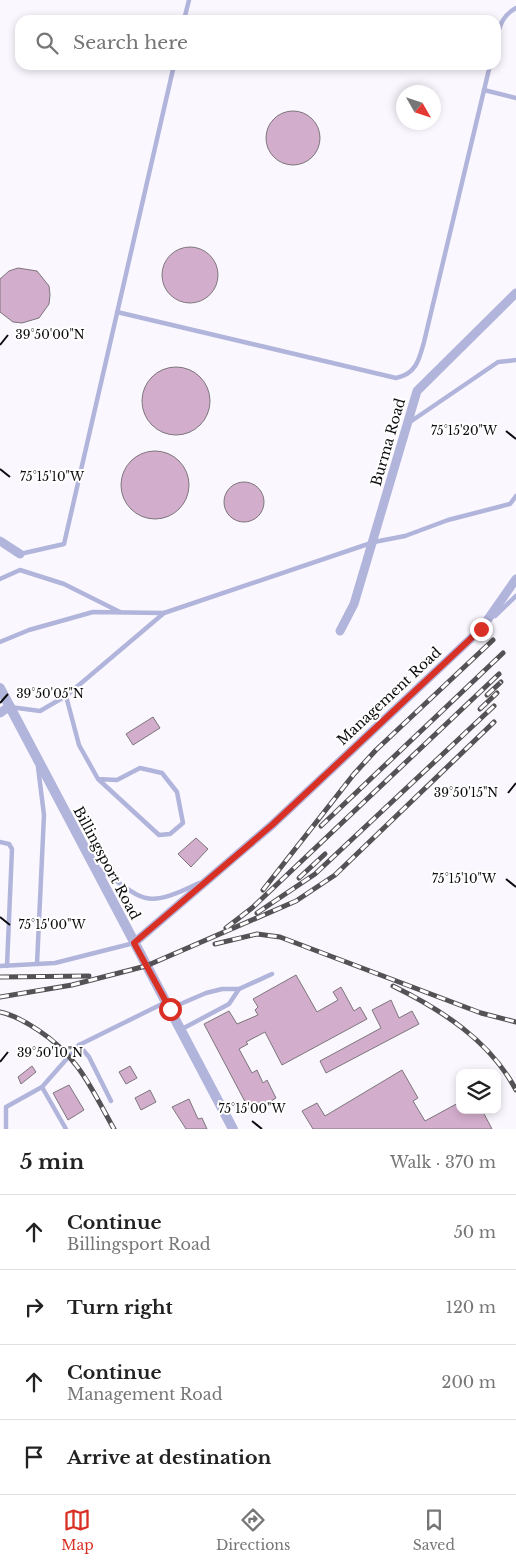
<!DOCTYPE html>
<meta charset="utf-8">
<style>
:root{--surface:#fff;--page:#f6f6f6;--text:#222;--muted:#767676;--line:#e0e0e0;--accent:#d93025}
body{margin:0;font-family:"Libre Baskerville",serif;background:var(--page);color:var(--text)}
.controls{position:absolute;right:15px;bottom:15px;display:grid;overflow:hidden;border-radius:10px;box-shadow:0 2px 8px #0003}
.controls button{width:45px;height:45px;display:grid;place-items:center;padding:0;border:0;border-bottom:1px solid var(--line);background:var(--surface);color:var(--text);font:25px sans-serif}
.compass{position:absolute;left:396px;top:85px;width:45px;height:45px;border-radius:50%;background:var(--surface);box-shadow:0 2px 8px #0003;rotate:129deg}
.stop{position:absolute;width:15px;height:15px;margin:-11px;border:4px solid #d93025;border-radius:50%;background:#fff}
.stop.end{background:#d93025;border-color:#fff;box-shadow:0 1px 5px #0008}
.list{margin:0;padding:0;list-style:none}
h2{display:flex;justify-content:space-between;align-items:center;height:65px;margin:0;padding:0 20px;font-size:21px}
h2 small{font-size:16px;font-weight:400;color:var(--muted)}
.list li{display:grid;grid-template-columns:32px 1fr auto;gap:15px;align-items:center;box-sizing:border-box;height:75px;padding:0 20px;border-top:1px solid var(--line)}
.list b{display:block;font-size:19px;white-space:nowrap}
.list p{margin:0;font-size:16px;white-space:nowrap;color:var(--muted)}
.list em{font-size:16px;font-style:normal;color:var(--muted)}
.icon{flex:none;width:28px;height:28px;fill:none;stroke:currentColor;stroke-width:2;stroke-linecap:round;stroke-linejoin:round}
.map{position:relative;flex:none;width:516px;height:1129px;overflow:hidden}
.search{position:absolute;background:var(--surface);box-shadow:0 2px 8px #0003;left:15px;right:15px;top:15px;height:55px;display:flex;align-items:center;gap:12px;box-sizing:border-box;padding:0 18px;border-radius:15px;color:var(--muted);font-size:19px}
.sheet{height:365px;background:var(--surface)}
nav{display:flex;justify-content:space-around;align-items:center;box-sizing:border-box;height:70px;border-top:1px solid var(--line);background:var(--surface);font-size:14px;color:var(--muted)}
nav a{display:grid;justify-items:center;gap:2px}
nav .on{color:var(--accent)}
.map>svg:first-child{display:block}
.building{fill:#d3adcc;stroke:#7c767b}
.lines{fill:none;stroke-linecap:round;stroke-linejoin:round}
.service{stroke:#b2b5db;stroke-width:4.5}
.minor{stroke:#b2b5db;stroke-width:9}
.tertiary{stroke:#b2b5db;stroke-width:10}
.rail-casing{stroke:#545255;stroke-width:5}
.rail{stroke:#fff;stroke-width:3;stroke-dasharray:9;stroke-linecap:butt}
.route{stroke:#d93025;stroke-width:6}
.ticks{fill:none;stroke:#0c0b0d;stroke-width:2}
.labels{text-anchor:middle;stroke-width:4;stroke-linejoin:round;paint-order:stroke}
.street-label{font-size:14px;fill:#0c0b0d;stroke:#fff}
.ticks-label{font-size:12px;text-anchor:middle;fill:#0c0b0d;stroke:#fff;stroke-width:4;stroke-linejoin:round;paint-order:stroke}
</style>
<div class="map">
<svg width="516" height="1129" viewBox="0 0 516 1129">
<rect width="100%" height="100%" fill="#fbf7ff"/>
<g class="building">
<circle cx="293" cy="138" r="27"/>
<circle cx="190" cy="275" r="28"/>
<polygon points="18,268 37,271 49,286 50,295 49,304 39,318 22,323 13,322 0,312 0,279 9,271"/>
<circle cx="176" cy="401" r="34"/>
<circle cx="155" cy="485" r="34"/>
<circle cx="244" cy="502" r="20"/>
<polygon points="153,717 160,728 133,745 126,734"/>
<polygon points="196,838 208,849 191,867 178,854"/>
<polygon points="296,975 317,1012 338,1000 333,992 341,987 354,1011 360,1007 367,1019 282,1065 265,1032 246,1042 248,1044 239,1049 252,1073 257,1070 263,1083 267,1080 276,1098 251,1113 204,1024 229,1011 237,1024 258,1015 255,1010 258,1007 253,999"/>
<polygon points="391,1000 399,1018 412,1011 419,1024 326,1073 320,1061 381,1028 372,1010"/>
<polygon points="32,1066 36,1072 21,1084 18,1077"/>
<polygon points="130,1066 137,1078 126,1084 119,1072"/>
<polygon points="402,1070 418,1098 413,1101 425,1121 460,1102 460,1110 482,1110 492,1129 313,1129 302,1111 317,1103 325,1116"/>
<polygon points="69,1085 84,1110 68,1120 53,1093"/>
<polygon points="150,1090 156,1102 141,1110 135,1098"/>
<polygon points="189,1099 198,1119 202,1118 207,1129 186,1129 172,1107"/>
</g>
<g class="lines">
<g class="service">
<polyline points="184,20 189,0"/>
<path d="M496 40C500 25 502 16 516 8"/>
<polyline points="484,90 516,98"/>
<path d="M117 312 396 378C416 374 419 360 424 342L490 65"/>
<polyline points="410,422 498,362 516,360"/>
<polyline points="20,554 64,544 174,65"/>
<polyline points="0,579 20,570 64,584 120,612"/>
<polyline points="495,616 516,596"/>
<polyline points="0,642 29,630 93,612 164,613 374,542 405,536 448,520 510,504 516,496"/>
<polyline points="66,696 79,745 98,779 159,835 170,834 183,823 177,792 162,773 140,768 117,780 98,779"/>
<polyline points="10,707 40,711 66,696 164,613"/>
<polyline points="0,842 9,844 12,849 7,966"/>
<path d="M97 868C145 899 142 911 199 883"/>
<polyline points="37,964 44,815 38,767"/>
<polyline points="0,966 55,963 134,943"/>
<polyline points="171,1008 206,993 222,989 239,989 272,974"/>
<polyline points="182,1029 229,1004 239,989"/>
<polyline points="79,1045 89,1057 111,1101"/>
<polyline points="42,1087 66,1129"/>
<polyline points="6,1129 6,1107 42,1087 79,1045 166,1002"/>
</g>
<g class="minor">
<polyline points="0,541 20,554"/>
<polyline points="340,631 354,604 417,391 516,293"/>
<polyline points="0,713 10,706"/>
<polyline points="134,943 272,825 481,629 516,579"/>
</g>
<polyline class="tertiary" points="0,688 233,1129"/>
<defs>
<g id="rail">
<polyline points="487,695 501,682"/>
<polyline points="480,709 497,693"/>
<polyline points="321,826 503,653"/>
<polyline points="299,878 325,854"/>
<polyline points="263,890 354,774 376,750 493,640"/>
<polyline points="257,913 315,874 494,706"/>
<polyline points="226,928 252,908 499,674"/>
<polyline points="215,944 257,934 280,937 481,1013 516,1022"/>
<polyline points="0,977 89,976"/>
<path d="M393 986C442 1010 490 1041 516 1090"/>
<polyline points="0,997 72,985 146,966 296,901 335,875 494,722"/>
<path d="M0 1012C14 1015 26 1022 38 1030 79 1057 91 1088 114 1129"/>
</g>
</defs>
<use href="#rail" class="rail-casing"/>
<use href="#rail" class="rail"/>
</g>
<g class="lines">
<polyline class="route" points="170,1009 134,943 272,825 481,629"/>
</g>
<path class="ticks" d="M0 345 8 335M506 431 516 439M0 469 10 477M0 703 8 694M508 793 516 783M506 879 516 887M0 917 10 925M0 1062 8 1052M252 1121 262 1129"/>
<g class="labels">
<g class="street-label">
<text transform="translate(388 442) rotate(-74)" y="5">Burma Road</text>
<text transform="translate(389 696) rotate(-43)" y="5">Management Road</text>
<text transform="translate(107 863) rotate(62)" y="5">Billingsport Road</text>
</g>
</g>
<g class="ticks-label">
<text x="50" y="339">39°50'00"N</text>
<text x="464" y="435">75°15'20"W</text>
<text x="52" y="481">75°15'10"W</text>
<text x="50" y="698">39°50'05"N</text>
<text x="466" y="797">39°50'15"N</text>
<text x="464" y="883">75°15'10"W</text>
<text x="52" y="929">75°15'00"W</text>
<text x="50" y="1057">39°50'10"N</text>
<text x="252" y="1113">75°15'00"W</text>
</g>
</svg>
<div class="controls">
<button><svg class="icon" aria-label="layers" viewBox="0 0 24 24"><path d="M12 4l9 5-9 5-9-5zM3 14l9 5 9-5"/></svg></button>
</div>
<svg class="compass" viewBox="-18 -18 36 36"><path d="M0-13l5 13h-10z" fill="#e53935"/><path d="M0 13l5-13h-10z" fill="#767676"/></svg>
<div class="stop" style="left:170px;top:1009px"></div>
<div class="stop end" style="left:481px;top:629px"></div>
<div class="search"><svg class="icon" aria-label="search" viewBox="0 0 24 24"><circle cx="10" cy="10" r="6"/><path d="M15 15l6 6"/></svg>Search here</div>
</div>
<section class="sheet">
<h2>5 min<small>Walk · 370 m</small></h2>
<ul class="list">
<li><svg class="icon" aria-label="ahead" viewBox="0 0 24 24"><path d="M12 20V5M6 11l6-6 6 6"/></svg><div><b>Continue</b><p>Billingsport Road</p></div><em>50 m</em></li>
<li><svg class="icon" aria-label="right" viewBox="0 0 24 24"><path d="M7 20v-9h11M14 6l5 5-5 5"/></svg><div><b>Turn right</b></div><em>120 m</em></li>
<li><svg class="icon" aria-label="ahead" viewBox="0 0 24 24"><path d="M12 20V5M6 11l6-6 6 6"/></svg><div><b>Continue</b><p>Management Road</p></div><em>200 m</em></li>
<li><svg class="icon" aria-label="arrive" viewBox="0 0 24 24"><path d="M6 21V4h12l-3 4 3 4H6"/></svg><div><b>Arrive at destination</b></div></li>
</ul>
</section>
<nav>
<a class="on"><svg class="icon" aria-label="map" viewBox="0 0 24 24"><path d="M3 6l6-2 6 2 6-2v14l-6 2-6-2-6 2zM9 4v14M15 6v14"/></svg>Map</a>
<a><svg class="icon" aria-label="directions" viewBox="0 0 24 24"><path d="M12 3l9 9-9 9-9-9zM9 14v-3h6M13 9l2 2-2 2"/></svg>Directions</a>
<a><svg class="icon" aria-label="saved" viewBox="0 0 24 24"><path d="M7 4h10v16l-5-4-5 4z"/></svg>Saved</a>
</nav>
